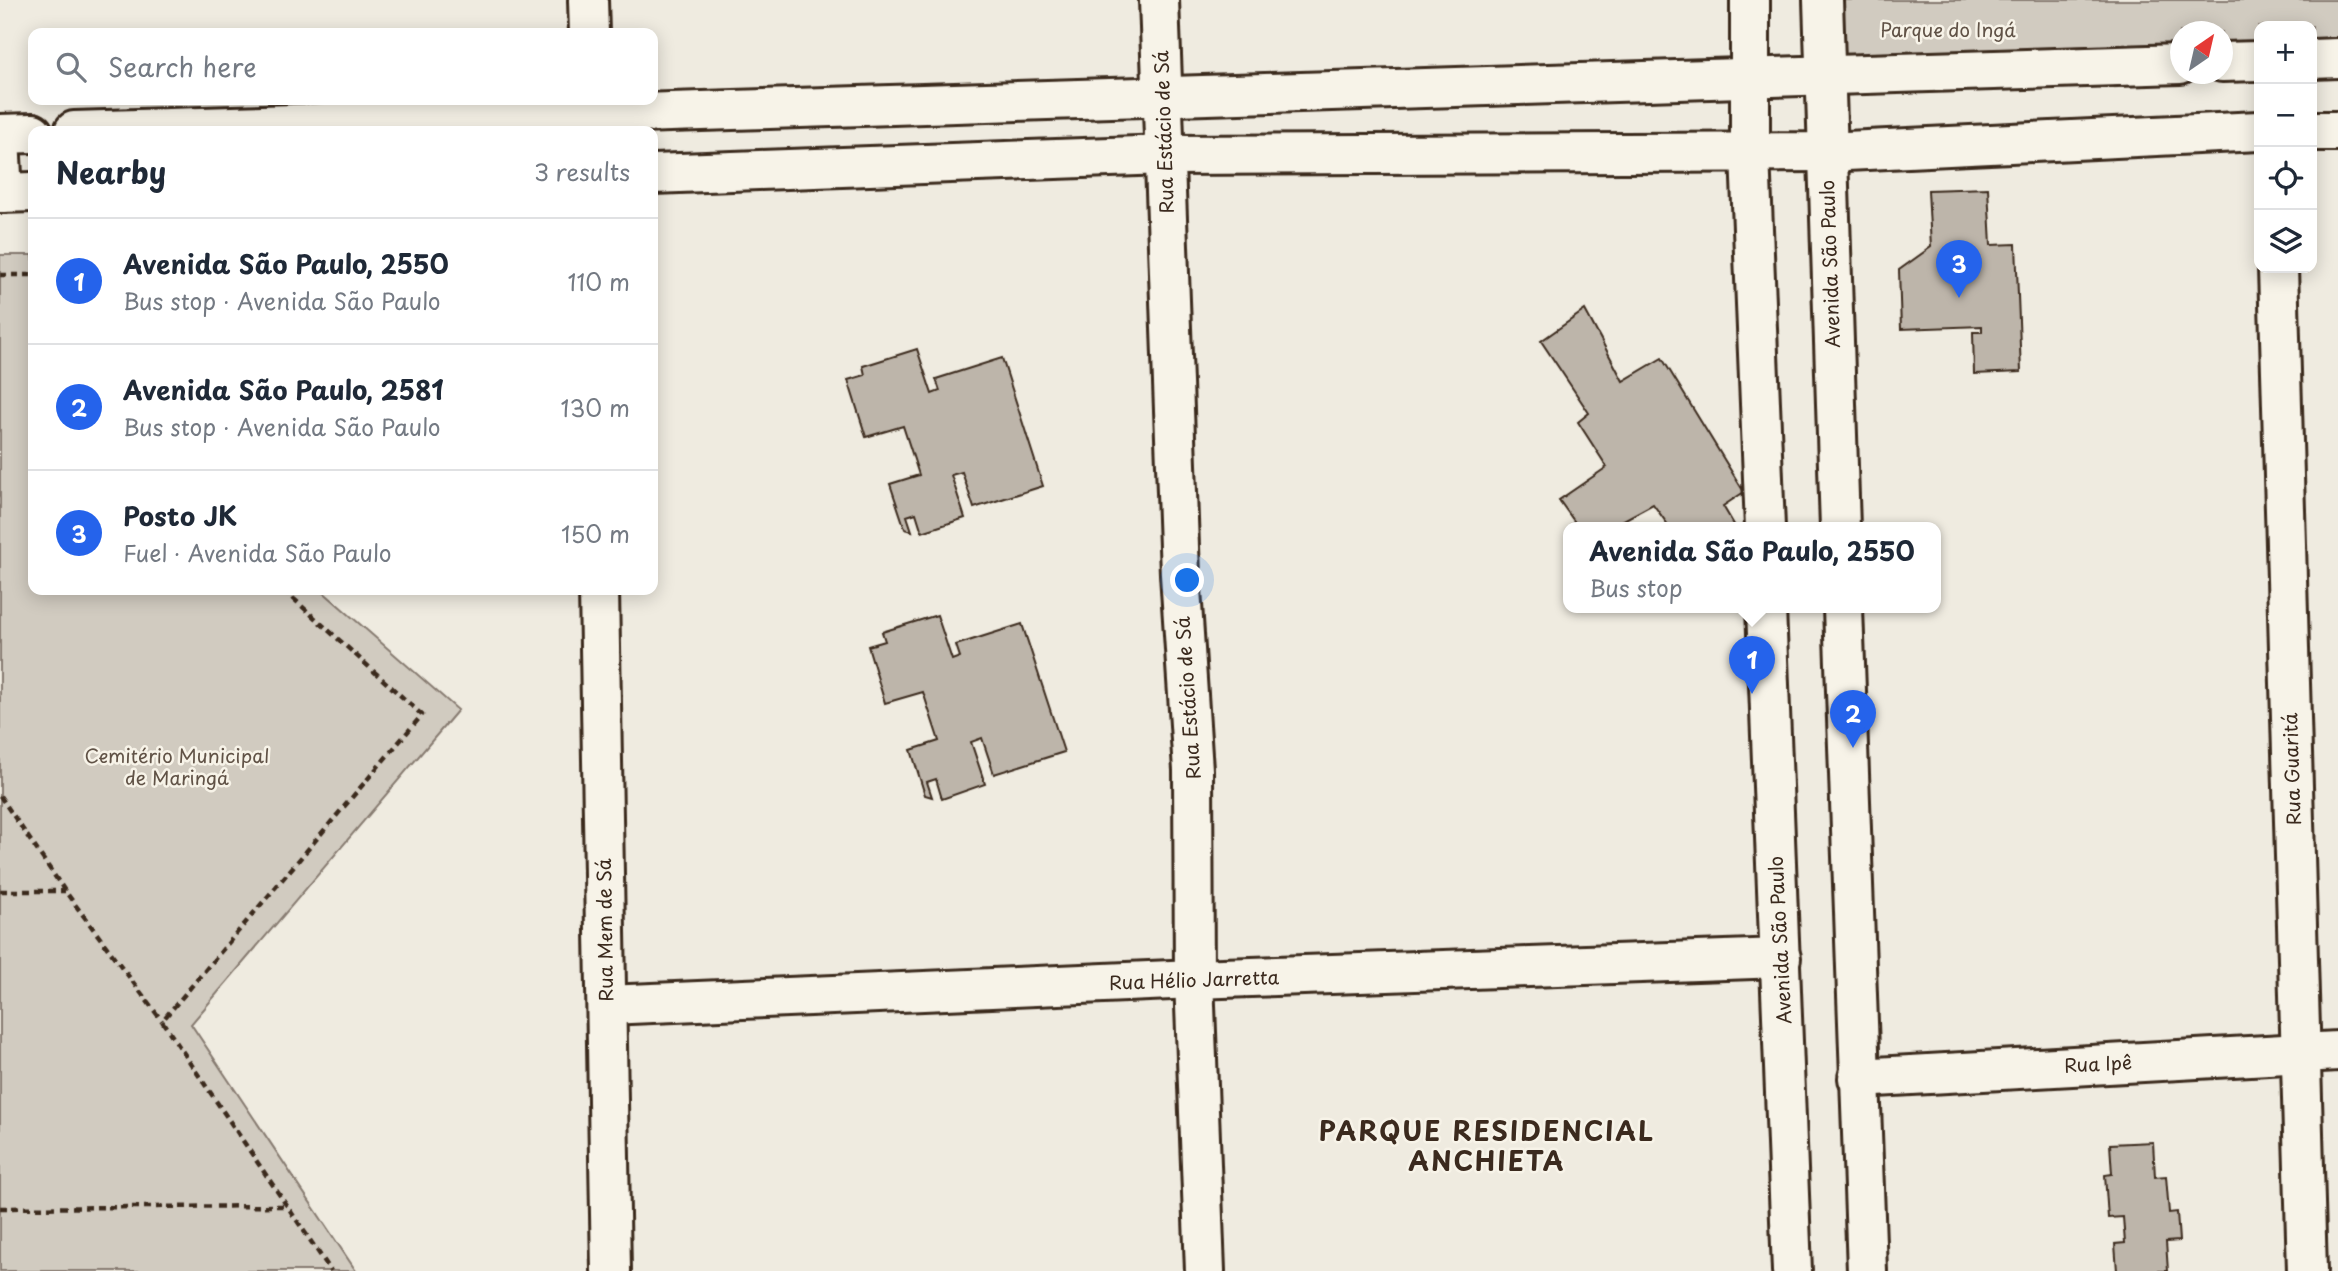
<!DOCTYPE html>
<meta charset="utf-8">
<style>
:root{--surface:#fff;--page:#f6f6f7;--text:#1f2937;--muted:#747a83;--line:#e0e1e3;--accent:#2563eb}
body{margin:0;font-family:"Playpen Sans",sans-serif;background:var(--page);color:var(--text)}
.controls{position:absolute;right:21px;top:21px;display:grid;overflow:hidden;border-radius:14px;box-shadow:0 4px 18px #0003}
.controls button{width:63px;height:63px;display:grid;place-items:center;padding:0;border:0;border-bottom:2px solid var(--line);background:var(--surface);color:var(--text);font:35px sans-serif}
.compass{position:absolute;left:2170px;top:21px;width:63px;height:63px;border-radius:50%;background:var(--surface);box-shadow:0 4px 18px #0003;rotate:34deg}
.you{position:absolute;left:1188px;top:581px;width:24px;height:24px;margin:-18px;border:5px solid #fff;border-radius:50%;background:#1a73e8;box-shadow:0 0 0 10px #1a73e833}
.badge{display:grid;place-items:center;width:46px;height:46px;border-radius:50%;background:var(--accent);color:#fff;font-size:23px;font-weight:700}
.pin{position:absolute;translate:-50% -58px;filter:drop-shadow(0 2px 4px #0008)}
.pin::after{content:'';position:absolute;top:37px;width:24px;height:21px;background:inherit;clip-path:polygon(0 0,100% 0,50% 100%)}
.popup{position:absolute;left:1563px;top:522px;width:378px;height:91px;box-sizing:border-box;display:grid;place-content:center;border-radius:14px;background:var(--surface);filter:drop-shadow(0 2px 5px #0005);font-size:23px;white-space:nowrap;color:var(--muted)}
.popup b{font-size:26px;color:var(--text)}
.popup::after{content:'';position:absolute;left:50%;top:100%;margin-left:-14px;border:14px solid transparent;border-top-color:var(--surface)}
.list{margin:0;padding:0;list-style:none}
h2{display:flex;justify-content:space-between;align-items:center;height:91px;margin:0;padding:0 28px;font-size:30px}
h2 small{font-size:23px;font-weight:400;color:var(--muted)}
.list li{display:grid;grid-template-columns:46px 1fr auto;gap:21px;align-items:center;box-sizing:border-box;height:126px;padding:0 28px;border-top:2px solid var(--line)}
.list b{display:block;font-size:26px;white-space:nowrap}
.list p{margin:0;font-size:23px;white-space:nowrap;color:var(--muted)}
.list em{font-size:23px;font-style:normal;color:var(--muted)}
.icon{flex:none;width:38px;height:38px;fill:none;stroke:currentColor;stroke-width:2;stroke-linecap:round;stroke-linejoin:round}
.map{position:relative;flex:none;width:2338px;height:1271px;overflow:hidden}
.search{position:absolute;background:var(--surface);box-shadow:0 4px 18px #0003;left:28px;top:28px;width:630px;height:77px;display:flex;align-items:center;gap:18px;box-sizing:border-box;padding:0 24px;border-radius:14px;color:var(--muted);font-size:26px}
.panel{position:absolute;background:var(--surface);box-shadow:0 4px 18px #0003;left:28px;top:126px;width:630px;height:469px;border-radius:14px}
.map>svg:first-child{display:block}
.green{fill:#d1cbc0;stroke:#867a6f;stroke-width:2}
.building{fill:#bdb5aa;stroke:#3b2a1e;stroke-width:2}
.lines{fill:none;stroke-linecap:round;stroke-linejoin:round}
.minor-casing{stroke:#3b2a1e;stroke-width:44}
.major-casing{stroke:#3b2a1e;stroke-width:44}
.path{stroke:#3b2a1e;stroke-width:4.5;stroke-dasharray:7 5;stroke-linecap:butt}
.minor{stroke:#f7f3e8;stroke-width:38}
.major{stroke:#f7f3e8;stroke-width:38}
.labels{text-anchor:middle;stroke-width:5;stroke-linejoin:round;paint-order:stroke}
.park-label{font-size:19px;fill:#605246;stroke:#f7f3e8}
.street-label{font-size:19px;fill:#3b2a1e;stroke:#f7f3e8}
.district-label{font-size:26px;font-weight:bold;letter-spacing:2px;fill:#3b2a1e;stroke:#f7f3e8}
</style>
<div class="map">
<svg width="2338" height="1271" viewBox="0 0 2338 1271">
<rect width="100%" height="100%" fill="#efebe0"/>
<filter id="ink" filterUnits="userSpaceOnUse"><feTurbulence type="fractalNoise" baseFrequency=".0143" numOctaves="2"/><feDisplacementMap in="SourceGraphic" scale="14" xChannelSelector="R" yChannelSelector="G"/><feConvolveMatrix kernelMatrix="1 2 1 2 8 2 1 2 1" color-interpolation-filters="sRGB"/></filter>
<g filter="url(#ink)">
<g class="green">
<polygon points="1833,0 2338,0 2338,55 2312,55 2312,26 2259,26 2259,56 2223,57 2222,32 2180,32 2180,57 1834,63"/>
<polygon points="0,255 33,255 33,590 321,590 458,710 191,1024 356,1271 0,1271"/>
</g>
<g class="building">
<polygon points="1988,188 1991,245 2016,244 2021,372 1974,374 1973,332 1982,332 1982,326 1901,329 1899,270 1931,247 1928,190"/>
<polygon points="1585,310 1623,381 1662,358 1744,492 1723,506 1736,528 1665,528 1668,525 1653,504 1609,528 1579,528 1559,500 1607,467 1578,422 1589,413 1541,341"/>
<polygon points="917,349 932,394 940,391 936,379 1002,358 1043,486 974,508 962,472 951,475 965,518 922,532 916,513 907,516 912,531 905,529 890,484 919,475 903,426 866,437 848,380 865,375 863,366"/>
<polygon points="937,615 952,660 960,657 956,645 1022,624 1064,752 994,774 982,738 971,742 985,784 942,799 936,779 927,782 932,797 925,795 911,750 939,741 923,692 885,703 868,646 885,641 882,632"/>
<polygon points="2153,1142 2155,1177 2166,1176 2169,1213 2177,1212 2179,1241 2166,1242 2168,1271 2117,1271 2115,1244 2125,1243 2123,1217 2108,1218 2105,1175 2112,1174 2110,1144"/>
</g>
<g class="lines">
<defs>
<g id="minor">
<polyline points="588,0 589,33"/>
<polyline points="1159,0 1180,574 1193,770 1194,979 1205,1271"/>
<polyline points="0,139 3,193"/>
<polyline points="2278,268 2307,1271"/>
<polyline points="599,590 611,1271"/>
<polyline points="607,1005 1194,979 1781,958"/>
<polyline points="1858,1078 2338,1051"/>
</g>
<g id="major">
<polyline points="1750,0 1750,154 1765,528"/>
<polyline points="1823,0 1840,528"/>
<polyline points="2312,59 2338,58"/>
<polyline points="2222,62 2259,61"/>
<polyline points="74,131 2180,64"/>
<polyline points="2312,131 2338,131"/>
<polyline points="0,134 33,133"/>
<polyline points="653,174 1165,155 1826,152 2259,131"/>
<polyline points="0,193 33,192"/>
<polyline points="1766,608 1792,1271"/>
<polyline points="1843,608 1867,1271"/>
</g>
</defs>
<use href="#minor" class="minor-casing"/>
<use href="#major" class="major-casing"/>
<g class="path">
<polyline points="0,275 33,275"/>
<polyline points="284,590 422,715 162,1021 331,1271"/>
<polyline points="0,796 65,891 162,1021"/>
<polyline points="0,891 65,891"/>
<polyline points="0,1208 286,1206"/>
</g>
<use href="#minor" class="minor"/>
<use href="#major" class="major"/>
</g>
</g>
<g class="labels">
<g class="park-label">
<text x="1948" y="37">Parque do Ingá</text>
<text x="177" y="763">Cemitério Municipal<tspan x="177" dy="22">de Maringá</tspan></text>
</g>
<g class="street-label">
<text transform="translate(1164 132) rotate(-92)" y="7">Rua Estácio de Sá</text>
<text transform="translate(1830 264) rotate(-92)" y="7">Avenida São Paulo</text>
<text transform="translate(1188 698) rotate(-94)" y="7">Rua Estácio de Sá</text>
<text transform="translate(2292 769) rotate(-92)" y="7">Rua Guaritá</text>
<text transform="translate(605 930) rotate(-91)" y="7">Rua Mem de Sá</text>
<text transform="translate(1780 940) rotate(-93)" y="7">Avenida São Paulo</text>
<text transform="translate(1194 980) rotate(-2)" y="7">Rua Hélio Jarretta</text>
<text transform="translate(2098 1064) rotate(-3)" y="7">Rua Ipê</text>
</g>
<g class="district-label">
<text x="1487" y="1141">PARQUE RESIDENCIAL<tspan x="1487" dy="30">ANCHIETA</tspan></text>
</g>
</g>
</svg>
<div class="controls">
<button>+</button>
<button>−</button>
<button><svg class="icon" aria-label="locate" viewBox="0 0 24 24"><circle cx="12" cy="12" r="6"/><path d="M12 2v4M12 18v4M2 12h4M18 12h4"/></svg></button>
<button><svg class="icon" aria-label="layers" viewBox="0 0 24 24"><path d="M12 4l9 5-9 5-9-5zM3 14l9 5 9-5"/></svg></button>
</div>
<svg class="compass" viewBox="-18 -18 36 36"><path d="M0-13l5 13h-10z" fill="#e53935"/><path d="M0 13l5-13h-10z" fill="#747a83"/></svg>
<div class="you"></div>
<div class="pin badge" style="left:1752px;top:694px">1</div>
<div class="popup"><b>Avenida São Paulo, 2550</b>Bus stop</div>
<div class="pin badge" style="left:1853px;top:748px">2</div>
<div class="pin badge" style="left:1959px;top:298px">3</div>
<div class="search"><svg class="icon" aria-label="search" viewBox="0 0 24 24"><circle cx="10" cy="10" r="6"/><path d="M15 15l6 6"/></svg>Search here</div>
<section class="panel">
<h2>Nearby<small>3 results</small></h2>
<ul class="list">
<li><span class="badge">1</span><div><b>Avenida São Paulo, 2550</b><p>Bus stop · Avenida São Paulo</p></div><em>110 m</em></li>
<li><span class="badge">2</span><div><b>Avenida São Paulo, 2581</b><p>Bus stop · Avenida São Paulo</p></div><em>130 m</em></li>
<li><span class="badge">3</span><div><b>Posto JK</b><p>Fuel · Avenida São Paulo</p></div><em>150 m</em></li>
</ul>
</section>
</div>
